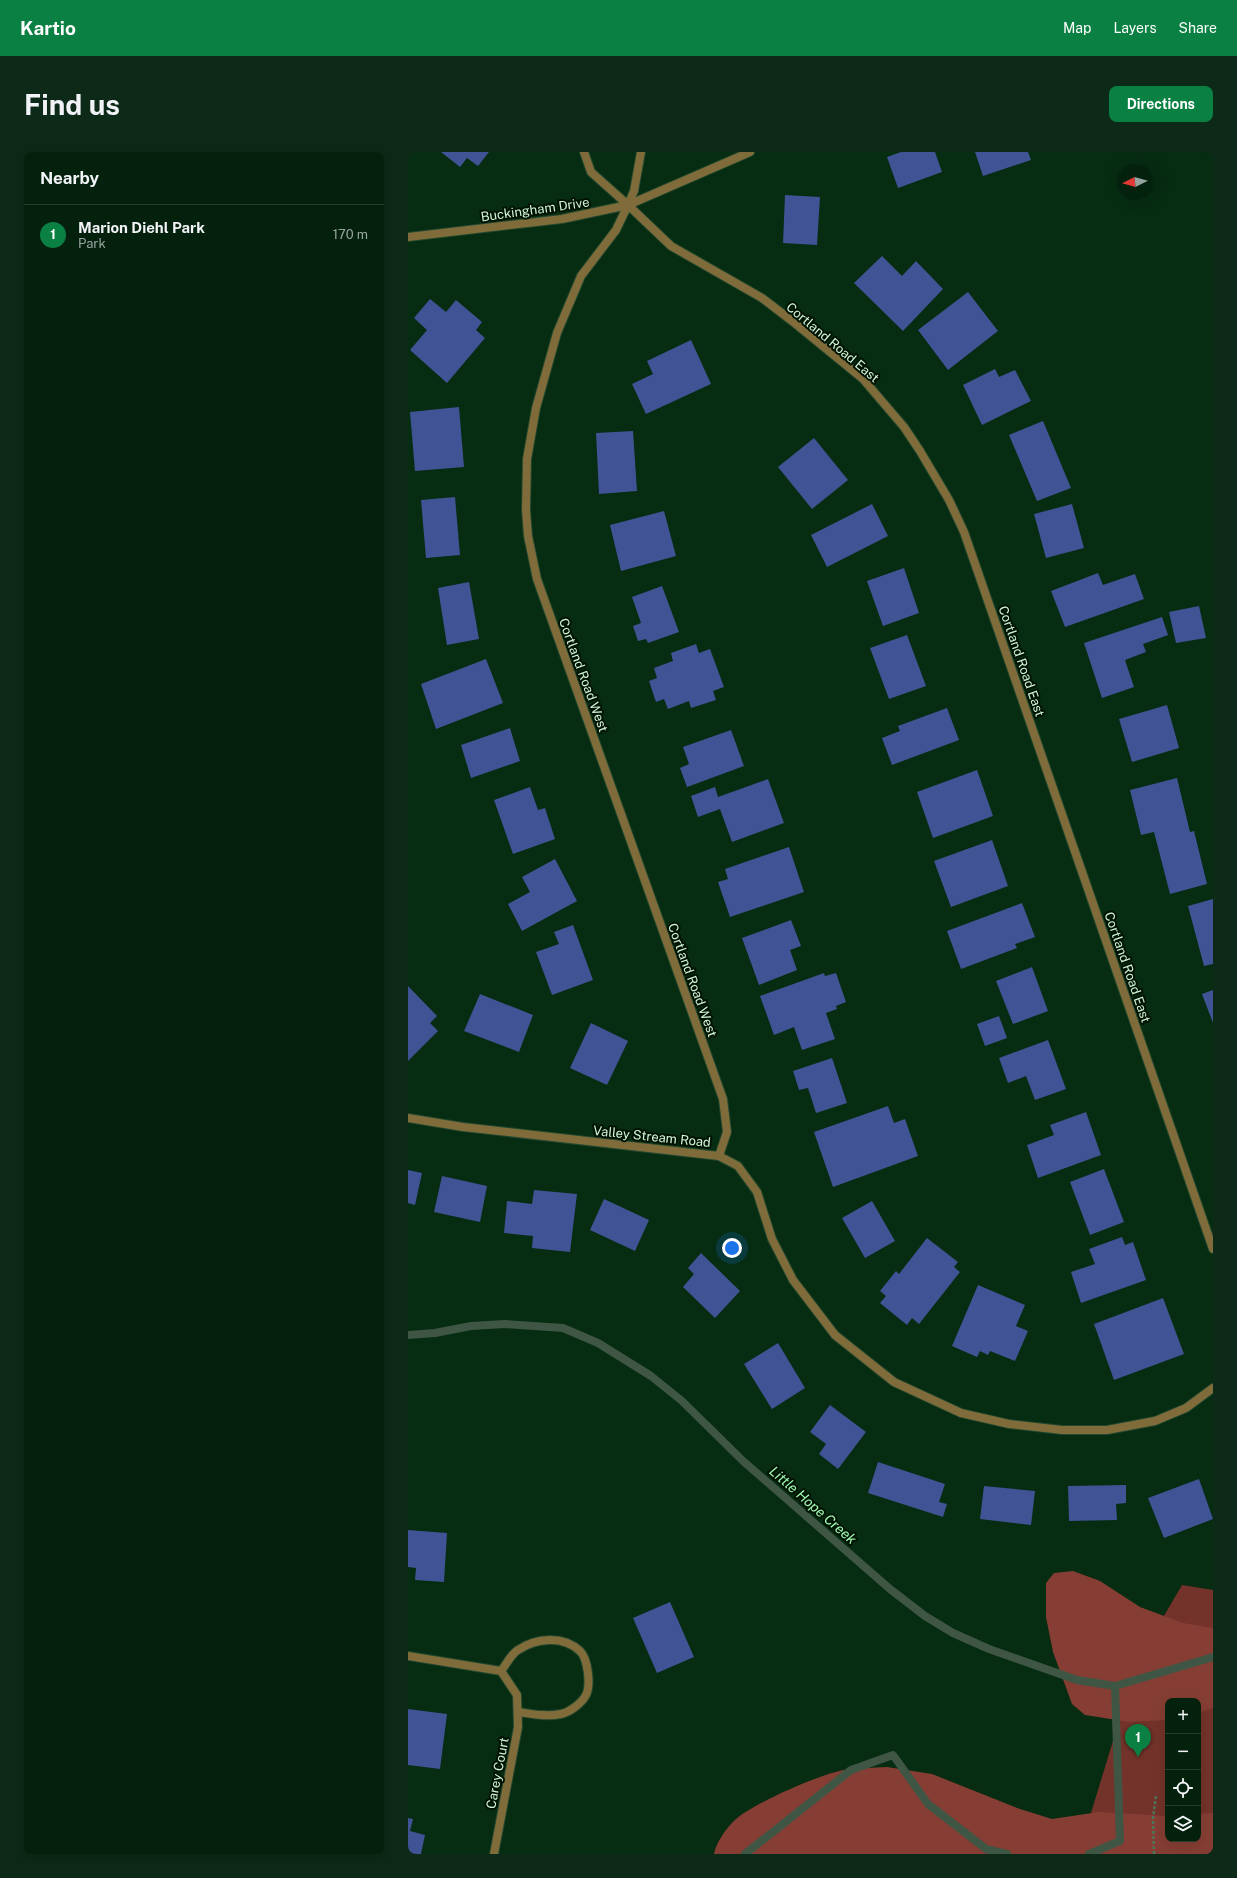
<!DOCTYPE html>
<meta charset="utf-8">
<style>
:root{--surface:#04210e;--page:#0d2917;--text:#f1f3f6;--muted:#97a39e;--line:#253e2e;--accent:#0b8043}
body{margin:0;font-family:"Public Sans",sans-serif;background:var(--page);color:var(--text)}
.controls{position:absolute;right:12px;bottom:12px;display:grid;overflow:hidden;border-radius:8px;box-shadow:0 4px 16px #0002}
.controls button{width:36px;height:36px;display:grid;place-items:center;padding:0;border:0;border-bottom:1px solid var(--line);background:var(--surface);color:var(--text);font:20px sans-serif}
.compass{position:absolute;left:709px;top:12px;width:36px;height:36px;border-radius:50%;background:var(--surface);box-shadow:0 4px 16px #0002;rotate:265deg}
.you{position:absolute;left:324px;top:1096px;width:14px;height:14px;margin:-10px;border:3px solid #fff;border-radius:50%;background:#1a73e8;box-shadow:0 0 0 6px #1a73e833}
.badge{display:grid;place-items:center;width:26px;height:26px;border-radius:50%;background:var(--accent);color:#fff;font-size:13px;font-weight:700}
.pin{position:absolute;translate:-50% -33px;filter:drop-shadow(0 1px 2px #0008)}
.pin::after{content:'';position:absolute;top:21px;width:14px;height:12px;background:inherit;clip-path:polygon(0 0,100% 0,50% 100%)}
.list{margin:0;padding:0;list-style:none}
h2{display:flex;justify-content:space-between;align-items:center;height:52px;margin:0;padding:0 16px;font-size:17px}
h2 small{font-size:13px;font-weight:400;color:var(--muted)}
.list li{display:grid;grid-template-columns:26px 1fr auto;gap:12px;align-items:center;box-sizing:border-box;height:60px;padding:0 16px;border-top:1px solid var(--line)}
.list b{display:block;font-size:15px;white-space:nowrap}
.list p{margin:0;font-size:13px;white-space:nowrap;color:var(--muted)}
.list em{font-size:13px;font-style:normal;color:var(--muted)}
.icon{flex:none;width:22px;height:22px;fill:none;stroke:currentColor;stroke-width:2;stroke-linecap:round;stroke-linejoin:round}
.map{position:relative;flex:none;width:805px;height:1702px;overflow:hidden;border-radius:8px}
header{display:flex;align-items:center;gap:24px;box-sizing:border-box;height:56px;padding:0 20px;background:var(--accent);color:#fff}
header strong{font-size:19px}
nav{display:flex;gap:22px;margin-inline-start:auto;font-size:14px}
.intro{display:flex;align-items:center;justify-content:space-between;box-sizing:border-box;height:96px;padding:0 24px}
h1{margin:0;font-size:28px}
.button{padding:10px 18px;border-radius:8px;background:var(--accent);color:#fff;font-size:14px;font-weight:700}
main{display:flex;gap:24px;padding:0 24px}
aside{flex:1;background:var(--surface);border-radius:8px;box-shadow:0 4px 16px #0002}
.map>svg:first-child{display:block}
.green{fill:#73332a;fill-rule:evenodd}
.forest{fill:#863e34}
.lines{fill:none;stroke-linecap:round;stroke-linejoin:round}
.stream{stroke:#3f5644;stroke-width:8}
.building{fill:#405394}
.lane-casing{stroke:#22482e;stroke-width:10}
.street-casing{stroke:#22482e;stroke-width:10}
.path{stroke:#50765a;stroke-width:2.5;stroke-dasharray:3 2;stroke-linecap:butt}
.lane{stroke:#7f6c3a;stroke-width:8}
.street{stroke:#7f6c3a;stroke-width:8}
.labels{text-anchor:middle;stroke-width:4;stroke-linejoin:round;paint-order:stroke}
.street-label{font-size:13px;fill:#d1f5d7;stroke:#001302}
.water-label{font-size:14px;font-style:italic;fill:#a0fab2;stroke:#001302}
</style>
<header>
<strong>Kartio</strong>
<nav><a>Map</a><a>Layers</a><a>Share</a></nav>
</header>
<div class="intro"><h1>Find us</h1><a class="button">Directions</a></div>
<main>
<aside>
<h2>Nearby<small></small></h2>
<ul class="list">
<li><span class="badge">1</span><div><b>Marion Diehl Park</b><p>Park</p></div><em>170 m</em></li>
</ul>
</aside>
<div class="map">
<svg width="805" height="1702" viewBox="0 0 805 1702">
<rect width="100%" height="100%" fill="#062c12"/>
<path class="green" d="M774 1433 805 1438V1702H628L683 1661 729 1510ZM760 1549H790V1687H760Z"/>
<g class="forest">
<polygon points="665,1419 692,1429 732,1455 775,1471 805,1476 805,1556 790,1561 790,1549 760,1549 760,1568 722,1570 677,1563 664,1552 645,1500 638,1465 638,1431 646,1421"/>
<path d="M479 1615 524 1622 612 1657 644 1667 691 1660 760 1664V1687H790V1662L805 1661V1702H306C308 1691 318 1676 327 1668 344 1652 412 1622 436 1618 450 1616 464 1616 479 1615Z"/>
</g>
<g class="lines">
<g class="stream">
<polyline points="0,1183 27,1181 63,1174 97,1172 155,1176 190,1191 243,1224 274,1249 335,1309 482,1437 517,1464 545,1481 581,1497 669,1528 707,1534 805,1505"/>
<polyline points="337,1702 443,1618 485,1603 520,1652 578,1697 599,1702"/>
<polyline points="681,1702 712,1689 707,1534"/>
</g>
</g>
<g class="building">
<polygon points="33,0 81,0 70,14 59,6 52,15"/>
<polygon points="493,0 527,0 534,20 490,36 479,5"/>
<polygon points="567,0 620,0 623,8 575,24"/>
<polygon points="377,43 412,45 409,93 375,91"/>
<polygon points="474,104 494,124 508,109 535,137 495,179 446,131"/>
<polygon points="560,140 590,179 540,218 510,178"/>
<polygon points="22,147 38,160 48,148 74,170 68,178 77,186 39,231 2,198 19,178 6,166"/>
<polygon points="283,188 303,232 238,262 224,232 245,222 239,209"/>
<polygon points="587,217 591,225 607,218 623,249 574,273 555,233"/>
<polygon points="51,255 56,315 7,319 2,260"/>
<polygon points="635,269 663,336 629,349 601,283"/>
<polygon points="225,279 229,339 191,342 188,281"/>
<polygon points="406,286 440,328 404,357 370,315"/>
<polygon points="47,345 52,403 18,406 13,348"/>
<polygon points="464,352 480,384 419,415 403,383"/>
<polygon points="664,352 676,396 638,406 626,362"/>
<polygon points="256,359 268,404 213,419 202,373"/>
<polygon points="496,416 511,461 475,474 459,429"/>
<polygon points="690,421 695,433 727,422 736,447 657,475 643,439"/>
<polygon points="61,430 71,487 39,493 30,436"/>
<polygon points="254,434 271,480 240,491 238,487 230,489 225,474 233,471 224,445"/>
<polygon points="791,454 798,486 768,491 761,460"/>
<polygon points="754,465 760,483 735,492 738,500 717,508 726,535 694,546 676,491"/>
<polygon points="499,483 518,534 481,547 462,496"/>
<polygon points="288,492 291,501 302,497 316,535 305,539 308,548 283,556 281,549 260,557 256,547 248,550 241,529 249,526 246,516 265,509 263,501"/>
<polygon points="78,507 95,551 28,577 13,532"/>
<polygon points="759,553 771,596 724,610 711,567"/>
<polygon points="539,556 551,588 484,613 474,586 492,579 490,574"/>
<polygon points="102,576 112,609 63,626 53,593"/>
<polygon points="323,578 336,614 279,635 272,616 281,612 275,595"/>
<polygon points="569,618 585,664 525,686 509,640"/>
<polygon points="769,626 782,680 786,679 799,732 762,742 746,680 733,683 722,638"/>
<polygon points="360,627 376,671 324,690 312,657 290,665 283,644 307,635 310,645"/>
<polygon points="122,635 130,658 137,656 147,687 105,702 86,648"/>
<polygon points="584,688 600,734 543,755 526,709"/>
<polygon points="381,695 396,740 322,765 310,730 320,727 317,717"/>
<polygon points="147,707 169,749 114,779 100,752 122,740 114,725"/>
<polygon points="805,747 805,812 796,814 780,754"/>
<polygon points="614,751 627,785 607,792 609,796 553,817 539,779"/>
<polygon points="383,768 393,794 382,798 389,818 351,833 334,786"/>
<polygon points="165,773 185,828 144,843 128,800 151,792 146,780"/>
<polygon points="624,815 640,859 605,872 588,829"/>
<polygon points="416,821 417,824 428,821 438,850 428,854 429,857 418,861 427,887 394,898 386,875 366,883 352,844"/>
<polygon points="0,834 29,864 22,871 30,879 0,909"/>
<polygon points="805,838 805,871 794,842"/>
<polygon points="72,842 125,863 111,900 56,879"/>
<polygon points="591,864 599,886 577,894 569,872"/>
<polygon points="183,871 220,889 199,933 162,916"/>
<polygon points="640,888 658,937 627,948 618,924 600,931 591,906"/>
<polygon points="424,906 439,951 408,961 400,936 391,938 385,919"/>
<polygon points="480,954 486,971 497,967 510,1004 425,1035 406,980"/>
<polygon points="678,960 693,1003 630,1026 619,993 646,983 642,973"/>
<polygon points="696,1017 716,1070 682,1083 662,1030"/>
<polygon points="0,1018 14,1021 7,1053 0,1051"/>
<polygon points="34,1024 79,1034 72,1070 26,1060"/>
<polygon points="126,1038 169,1042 162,1100 124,1096 125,1084 96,1081 99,1049 124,1052"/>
<polygon points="196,1047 241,1068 227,1099 182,1078"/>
<polygon points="464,1049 487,1089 457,1106 434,1066"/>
<polygon points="714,1085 717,1093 725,1090 738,1128 673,1151 663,1120 687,1112 681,1097"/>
<polygon points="519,1086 550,1110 546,1115 552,1120 511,1172 504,1166 499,1173 472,1151 478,1144 472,1139 488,1119 491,1122"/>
<polygon points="293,1101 332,1139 307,1166 275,1135 286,1122 280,1116"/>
<polygon points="570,1133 617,1153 608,1174 620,1179 607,1209 582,1199 580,1203 572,1199 569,1205 544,1194"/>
<polygon points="755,1146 776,1202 706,1228 686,1172"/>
<polygon points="370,1191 397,1236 364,1257 336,1212"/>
<polygon points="422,1253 458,1280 430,1317 411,1302 418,1292 402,1280"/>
<polygon points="470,1310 537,1332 531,1350 539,1352 535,1365 460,1341"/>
<polygon points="791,1327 805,1367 756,1386 740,1346"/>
<polygon points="718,1333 718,1351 708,1352 709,1368 661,1369 660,1334"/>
<polygon points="576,1334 627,1339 623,1373 572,1367"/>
<polygon points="0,1378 39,1381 36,1430 7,1428 8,1416 0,1415"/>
<polygon points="262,1450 286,1505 249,1521 225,1466"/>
<polygon points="0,1557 39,1562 32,1617 0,1613"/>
<polygon points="0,1666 5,1667 2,1679 17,1683 13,1702 0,1702"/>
</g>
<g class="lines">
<defs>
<path id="lane" d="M93 1519C98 1513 103 1502 110 1498 128 1486 155 1483 172 1499 180 1507 183 1533 178 1543 174 1551 162 1560 153 1562 138 1565 124 1562 110 1560"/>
<g id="street">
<polyline points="176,0 183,20 220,53 226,39 233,0"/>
<polyline points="0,85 154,67 220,53 342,0"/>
<polyline points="0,966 55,975 311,1004 330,1014 349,1040 364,1087 385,1128 427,1183 486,1230 553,1261 601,1272 654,1278 699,1278 747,1269 778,1256 805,1236"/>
<polyline points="311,1004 319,980 315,947 129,427 120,384 118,358 119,307 128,256 149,181 173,124 208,78 220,53 263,94 354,146 384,169 455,227 496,275 512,299 541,348 556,380 805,1097"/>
<polyline points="0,1504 93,1519 109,1543 110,1575 86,1702"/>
</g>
</defs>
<use href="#lane" class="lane-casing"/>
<use href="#street" class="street-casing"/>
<polyline class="path" points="746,1702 745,1666 748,1644"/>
<use href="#lane" class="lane"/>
<use href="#street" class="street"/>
</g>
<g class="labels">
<g class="street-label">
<text transform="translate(127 57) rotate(-8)" y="5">Buckingham Drive</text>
<text transform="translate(425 190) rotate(40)" y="5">Cortland Road East</text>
<text transform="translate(614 509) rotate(71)" y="5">Cortland Road East</text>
<text transform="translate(176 523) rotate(70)" y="5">Cortland Road West</text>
<text transform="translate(720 815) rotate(71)" y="5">Cortland Road East</text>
<text transform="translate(285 828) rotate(70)" y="5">Cortland Road West</text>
<text transform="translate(244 984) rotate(6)" y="5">Valley Stream Road</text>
<text transform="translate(89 1621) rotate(-79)" y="5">Carey Court</text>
</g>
<g class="water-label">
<text transform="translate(405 1353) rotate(41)" y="5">Little Hope Creek</text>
</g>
</g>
</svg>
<div class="controls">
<button>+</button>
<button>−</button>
<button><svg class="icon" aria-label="locate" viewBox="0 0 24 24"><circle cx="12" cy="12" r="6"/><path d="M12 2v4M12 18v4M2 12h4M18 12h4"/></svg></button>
<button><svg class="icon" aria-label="layers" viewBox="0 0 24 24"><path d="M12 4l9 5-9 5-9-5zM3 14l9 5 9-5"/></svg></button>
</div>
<svg class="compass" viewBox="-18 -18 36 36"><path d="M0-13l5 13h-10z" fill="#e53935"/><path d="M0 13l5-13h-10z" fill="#97a39e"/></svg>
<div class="you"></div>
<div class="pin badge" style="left:730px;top:1605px">1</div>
</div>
</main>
